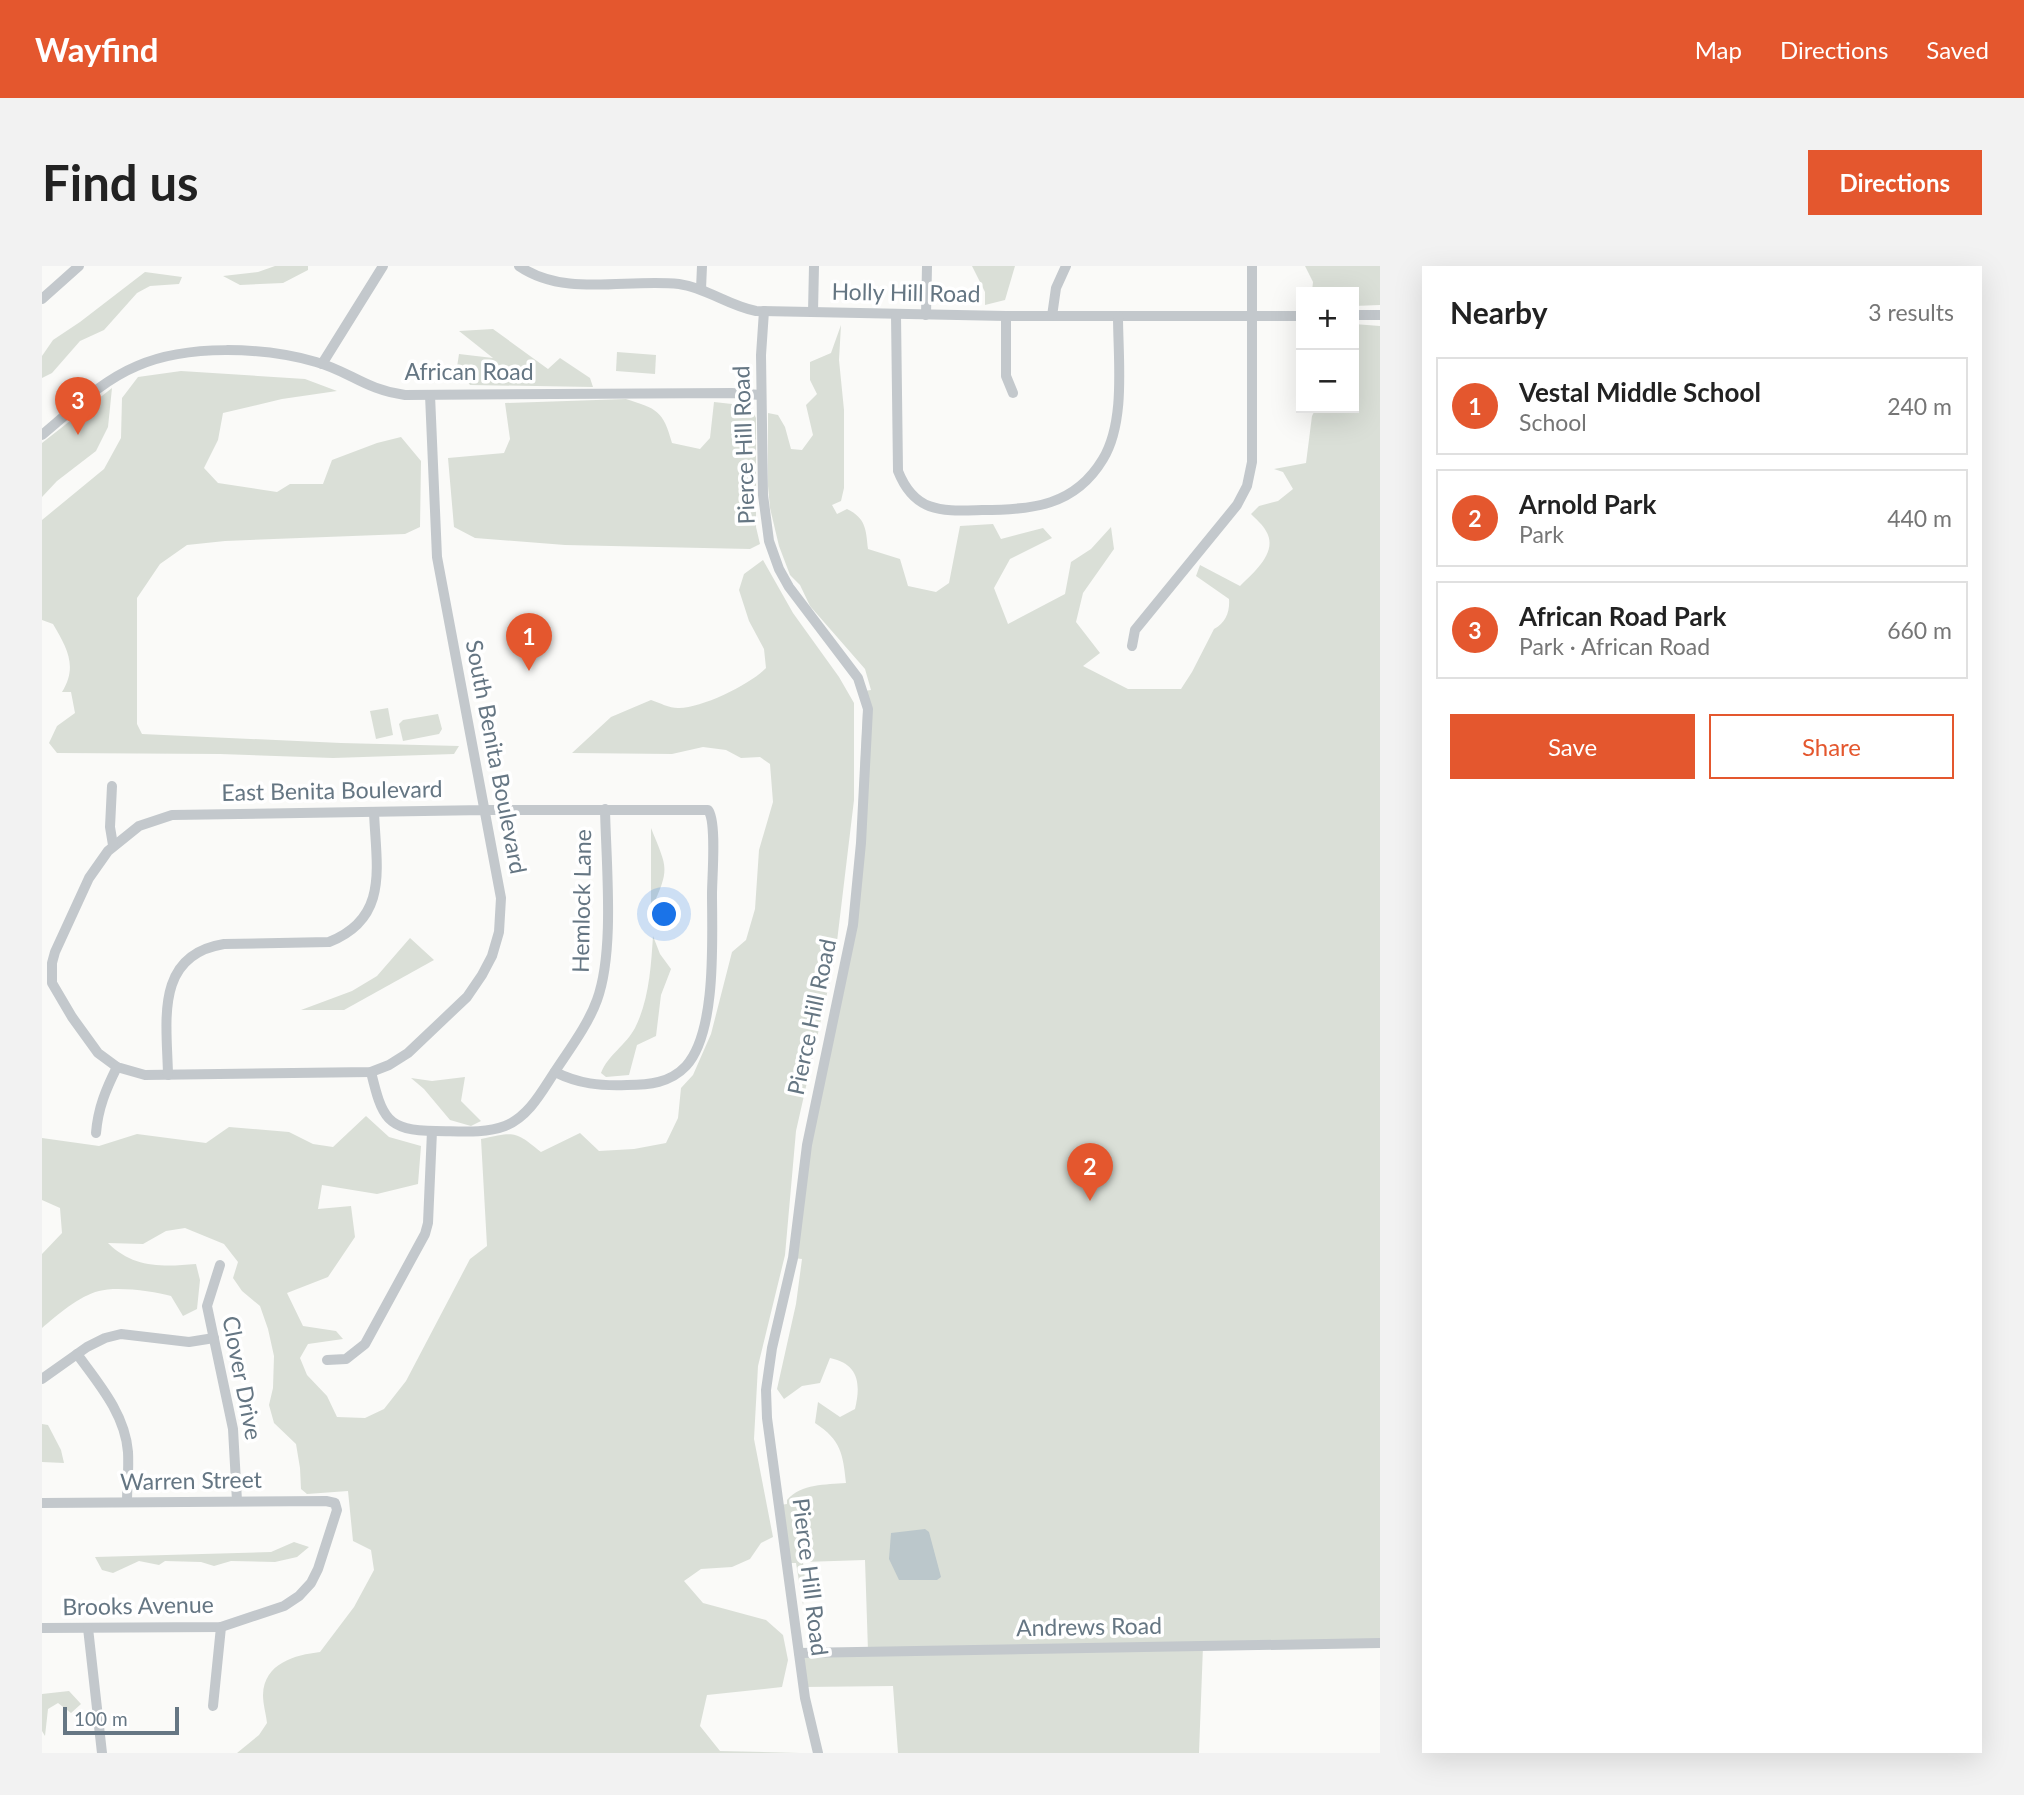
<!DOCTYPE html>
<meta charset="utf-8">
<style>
:root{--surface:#fff;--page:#f2f2f2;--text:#222;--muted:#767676;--line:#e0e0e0;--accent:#e4572e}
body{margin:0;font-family:Lato,sans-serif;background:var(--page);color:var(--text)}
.controls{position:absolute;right:21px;top:21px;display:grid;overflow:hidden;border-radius:0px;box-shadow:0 7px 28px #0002}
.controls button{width:63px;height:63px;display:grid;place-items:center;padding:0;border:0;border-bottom:2px solid var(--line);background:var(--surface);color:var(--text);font:35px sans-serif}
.scale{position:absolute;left:21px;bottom:18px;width:116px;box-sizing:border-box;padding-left:7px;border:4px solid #657683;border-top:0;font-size:19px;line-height:24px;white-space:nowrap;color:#657683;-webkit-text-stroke:5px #fff;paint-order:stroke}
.you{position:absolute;left:623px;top:649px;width:24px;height:24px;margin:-18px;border:5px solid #fff;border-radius:50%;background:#1a73e8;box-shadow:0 0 0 10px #1a73e833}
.badge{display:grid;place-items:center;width:46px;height:46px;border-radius:50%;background:var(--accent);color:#fff;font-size:23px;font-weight:700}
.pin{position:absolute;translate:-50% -58px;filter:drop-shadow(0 2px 4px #0008)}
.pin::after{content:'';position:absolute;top:37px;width:24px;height:21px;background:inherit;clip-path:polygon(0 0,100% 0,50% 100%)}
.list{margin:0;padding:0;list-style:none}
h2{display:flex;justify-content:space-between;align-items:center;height:91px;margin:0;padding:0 28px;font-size:30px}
h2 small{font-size:23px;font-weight:400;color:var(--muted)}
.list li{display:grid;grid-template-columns:46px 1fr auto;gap:21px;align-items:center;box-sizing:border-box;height:98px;margin:0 14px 14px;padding:0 14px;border:2px solid var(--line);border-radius:0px}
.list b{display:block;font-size:26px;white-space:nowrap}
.list p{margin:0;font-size:23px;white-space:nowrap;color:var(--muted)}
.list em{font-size:23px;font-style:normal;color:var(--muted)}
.actions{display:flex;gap:14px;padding:21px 28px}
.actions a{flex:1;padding:16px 0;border:2px solid var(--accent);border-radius:0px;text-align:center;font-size:24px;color:var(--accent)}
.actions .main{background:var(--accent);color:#fff}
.map{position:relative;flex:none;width:1338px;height:1487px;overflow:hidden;border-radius:0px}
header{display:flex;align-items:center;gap:42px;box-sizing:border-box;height:98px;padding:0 35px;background:var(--accent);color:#fff}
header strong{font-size:33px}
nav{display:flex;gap:38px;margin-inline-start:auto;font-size:24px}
.intro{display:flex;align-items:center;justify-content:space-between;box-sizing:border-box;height:168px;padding:0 42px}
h1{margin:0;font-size:49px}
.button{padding:18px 32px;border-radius:0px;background:var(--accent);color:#fff;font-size:24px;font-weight:700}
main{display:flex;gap:42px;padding:0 42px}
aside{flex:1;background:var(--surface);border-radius:0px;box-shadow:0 7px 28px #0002}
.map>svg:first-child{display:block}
.green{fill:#dadfd7}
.water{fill:#bbc7cb}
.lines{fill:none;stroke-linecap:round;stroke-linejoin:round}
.minor{stroke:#c3c8cc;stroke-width:10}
.labels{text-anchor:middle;stroke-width:7;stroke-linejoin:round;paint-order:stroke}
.street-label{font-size:23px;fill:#657683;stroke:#fff}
</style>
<header>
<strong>Wayfind</strong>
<nav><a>Map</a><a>Directions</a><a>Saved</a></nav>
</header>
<div class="intro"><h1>Find us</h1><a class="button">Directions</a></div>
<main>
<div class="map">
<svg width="1338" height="1487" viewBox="0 0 1338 1487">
<rect width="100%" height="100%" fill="#fafaf8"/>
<g class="green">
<polygon points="233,0 266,0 266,4 241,17 198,19 181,10 216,6"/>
<polygon points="930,0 973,0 963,34 943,39 943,26"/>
<polygon points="1263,0 1338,0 1338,39 1312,40 1312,26 1270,26 1271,16"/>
<polygon points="103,6 140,11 137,18 108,20 95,27 62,64 38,75 10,107 0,112 0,90 11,74 38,56"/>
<path d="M1312 58 1338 60V1377L1161 1380 1157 1487H856L851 1420 762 1421 757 1387 826 1385 823 1294 761 1296 764 1322 761 1339 754 1297H745L738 1239 745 1238V1234C760 1217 783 1219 804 1217 801 1188 799 1174 773 1157L776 1136 798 1151 813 1143C819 1118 817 1098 788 1092L778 1117 760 1120 742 1133 735 1123 754 1038 760 993 751 992 765 879 811 659 822 425 829 424 823 403 768 340 758 319 748 309 737 280 728 242 726 220V147L736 149 743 161 749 183 760 184 771 169 764 139 775 128 768 114V96L789 87 799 59 797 94 802 144V222L799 235 790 239 795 248 805 243C824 252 824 264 826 283L858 293 866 320 894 326 907 317 918 260 951 258 959 273 1001 262 1010 272 968 293 952 322 966 358 1023 328 1029 296 1049 283 1069 261 1072 283 1041 327 1034 356 1058 387 1041 400 1086 423H1139L1150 406 1172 363C1184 357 1188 345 1187 333L1154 310 1158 299 1198 320C1211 307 1237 286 1224 265 1221 259 1214 253 1209 248L1217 240 1236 235 1251 223 1241 206 1232 203 1264 197 1270 150 1274 142H1312Z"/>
<polygon points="451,63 506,103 518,92 548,112 551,121 428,119 415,101 417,88 451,92 417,65"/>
<polygon points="575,86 614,89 613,108 574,105"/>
<path d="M139 105 263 113 295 125 240 133 181 147 176 174 162 202 176 217 235 226 248 218H281L290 194 335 177 359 171 379 195 378 261 363 268 183 275 145 279 118 298 95 332V458L100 468 299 477 417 480 412 488 291 492 178 488 15 487 7 477 15 460 33 447 29 426H20C36 400 25 382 11 358L0 354V254L62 203 79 172 80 132 96 111Z"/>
<polygon points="70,122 66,161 54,185 15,215 0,231 0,177"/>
<path d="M584 133C615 143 621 144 630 177L658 183 668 172 672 136 708 140 714 152V261L718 278 708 283 523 279 433 272 412 261 406 192 462 187 468 173 463 137Z"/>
<path d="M721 294 751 347 797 411 812 437V534L793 692 754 865 743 989 716 1100 712 1173 731 1271 719 1277 708 1293 690 1301 659 1303 642 1315 661 1337 724 1354 741 1369 746 1394 740 1421 665 1429 658 1460 678 1485 758 1487H195L217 1469 225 1457C224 1448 221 1438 221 1429 222 1397 253 1389 278 1386L312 1341 332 1304 329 1284 311 1275 306 1225 265 1228 259 1223 258 1202 254 1178 232 1157 227 1139 231 1122 232 1090 226 1063 218 1040 200 1025 191 1012 196 996 182 978 143 962 124 965 101 978 66 977C91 1002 120 1001 154 998L158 1014 155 1043 141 1050 129 1030C112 1025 74 1020 57 1025 37 1030 15 1049 0 1062V988L20 967 18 942 0 934V872L57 880 95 868 164 877 187 861 247 866 271 878 291 881 324 850 347 871 379 880 376 918 335 928 280 919 276 943 309 940 313 971 286 1011 245 1027 261 1060 294 1065 301 1073 266 1078 258 1092 265 1109 285 1130 295 1151 323 1152 342 1143 364 1115 428 993 445 980 439 873C473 866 472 864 499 886L538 867 557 885 592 883 624 877 636 852 639 822 651 809 669 768 690 686 704 674 713 643 717 584 731 536 728 498 718 491 699 492 684 484 661 481 630 488 530 487 569 451 609 434C618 437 627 442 636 442 658 443 709 418 724 402L722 383 707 355 697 324 702 308Z"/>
<polygon points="346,442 351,469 334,473 328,445"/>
<polygon points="396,448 400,463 397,468 361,475 357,458 361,454"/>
<path d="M609 562C626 604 628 602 609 644Z"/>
<path d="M611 670 618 688 629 703 619 729 614 770 595 779 587 809 564 811 559 807C566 789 584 779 593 762 607 734 609 701 611 670Z"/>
<polygon points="368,672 392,694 302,744 259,744 310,725 335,710"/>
<polygon points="423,811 419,835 439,855 429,860 408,854 382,823 369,812 390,815"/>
<polygon points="0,1158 6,1159 19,1184 22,1197 0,1196"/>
<polygon points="252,1276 267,1281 255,1291 233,1296 189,1295 172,1300 159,1296 123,1295 117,1299 97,1295 71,1307 60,1304 53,1291 229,1286"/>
<polygon points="27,1425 39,1438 29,1447 16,1437 6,1443 3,1470 0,1465 0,1428"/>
</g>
<polygon class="water" points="883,1263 887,1266 899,1311 895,1314 857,1314 847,1293 849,1267"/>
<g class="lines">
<g class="minor">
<path d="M477 0C524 32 584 12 637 18 665 22 687 40 714 45L964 50H1259"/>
<polyline points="659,23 660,0"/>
<polyline points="0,33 37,0"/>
<polyline points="722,45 719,89 721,229 727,275 737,303 747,321 816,412 826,443 819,577 811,659 765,879 751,992 730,1082 724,1124 725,1152 763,1432 776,1487"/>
<polyline points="771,46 772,0"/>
<path d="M854 49 856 205C873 248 901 245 940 244 990 244 1033 240 1061 193 1084 155 1076 93 1076 50"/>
<polyline points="884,49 885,0"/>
<polyline points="1312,49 1338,49"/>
<polyline points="964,50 964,110 971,127"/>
<polyline points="1010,50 1014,22 1024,0"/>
<polyline points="280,98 341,0"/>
<path d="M388 129 395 291 459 632 457 666 450 690 440 709 425 731 366 787 347 799 329 806 103 809 75 801 56 787 30 751 10 717V697L13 686 47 612 66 585 97 560 130 549 443 544H666C675 555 670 611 670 628 670 672 675 766 644 800 628 817 607 819 585 819 558 820 537 818 513 806"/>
<path d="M0 169C29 145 59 115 95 100 145 78 222 81 274 96 307 105 324 124 363 129L690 127 719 129"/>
<polyline points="1090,380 1093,364 1195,239 1205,220 1210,196 1210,0"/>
<polyline points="70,520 68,561 71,579"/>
<path d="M329 806C340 851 344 865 394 865 416 865 442 868 463 860 486 851 499 827 512 807 527 784 546 759 555 734 573 685 564 597 563 543"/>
<path d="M126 809C125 756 112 689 182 678L287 676C348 652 334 600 332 546"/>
<path d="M54 867C56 842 64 823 75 801"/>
<polyline points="178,999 165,1040 191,1163 195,1235"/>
<path d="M35 1088C57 1118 83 1148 86 1186 87 1203 85 1220 85 1236"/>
<polyline points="285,1094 304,1093 323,1078 383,968 386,957 390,865"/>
<polyline points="0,1113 45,1081 63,1072 79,1068 147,1076 172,1072"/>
<polyline points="0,1237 284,1235 293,1237 295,1244 276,1303 269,1317 257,1330 242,1340 179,1361 0,1362"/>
<polyline points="46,1362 60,1487"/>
<polyline points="757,1387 1338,1377"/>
<polyline points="171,1440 179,1361"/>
</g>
</g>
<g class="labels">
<g class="street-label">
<text transform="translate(864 27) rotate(1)" y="8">Holly Hill Road</text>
<text x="427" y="114">African Road</text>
<text transform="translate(702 179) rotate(-92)" y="8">Pierce Hill Road</text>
<text transform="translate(454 491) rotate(79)" y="8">South Benita Boulevard</text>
<text transform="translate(290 525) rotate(-1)" y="8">East Benita Boulevard</text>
<text transform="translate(540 635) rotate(-89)" y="8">Hemlock Lane</text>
<text transform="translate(770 751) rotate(-78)" y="8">Pierce Hill Road</text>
<text transform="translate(200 1112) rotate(79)" y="8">Clover Drive</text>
<text transform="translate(149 1215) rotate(-1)" y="8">Warren Street</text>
<text transform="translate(768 1311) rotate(83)" y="8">Pierce Hill Road</text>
<text transform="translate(96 1340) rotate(-1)" y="8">Brooks Avenue</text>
<text transform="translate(1047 1361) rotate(-1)" y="8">Andrews Road</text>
</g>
</g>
</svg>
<div class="controls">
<button>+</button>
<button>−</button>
</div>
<div class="scale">100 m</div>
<div class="you"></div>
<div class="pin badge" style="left:487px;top:405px">1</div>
<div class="pin badge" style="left:1048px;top:935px">2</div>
<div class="pin badge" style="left:36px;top:169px">3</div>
</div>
<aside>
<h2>Nearby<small>3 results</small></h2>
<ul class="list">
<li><span class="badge">1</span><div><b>Vestal Middle School</b><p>School</p></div><em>240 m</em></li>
<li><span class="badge">2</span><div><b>Arnold Park</b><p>Park</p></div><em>440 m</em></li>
<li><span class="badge">3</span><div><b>African Road Park</b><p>Park · African Road</p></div><em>660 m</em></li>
</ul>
<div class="actions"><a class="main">Save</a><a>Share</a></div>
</aside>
</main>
